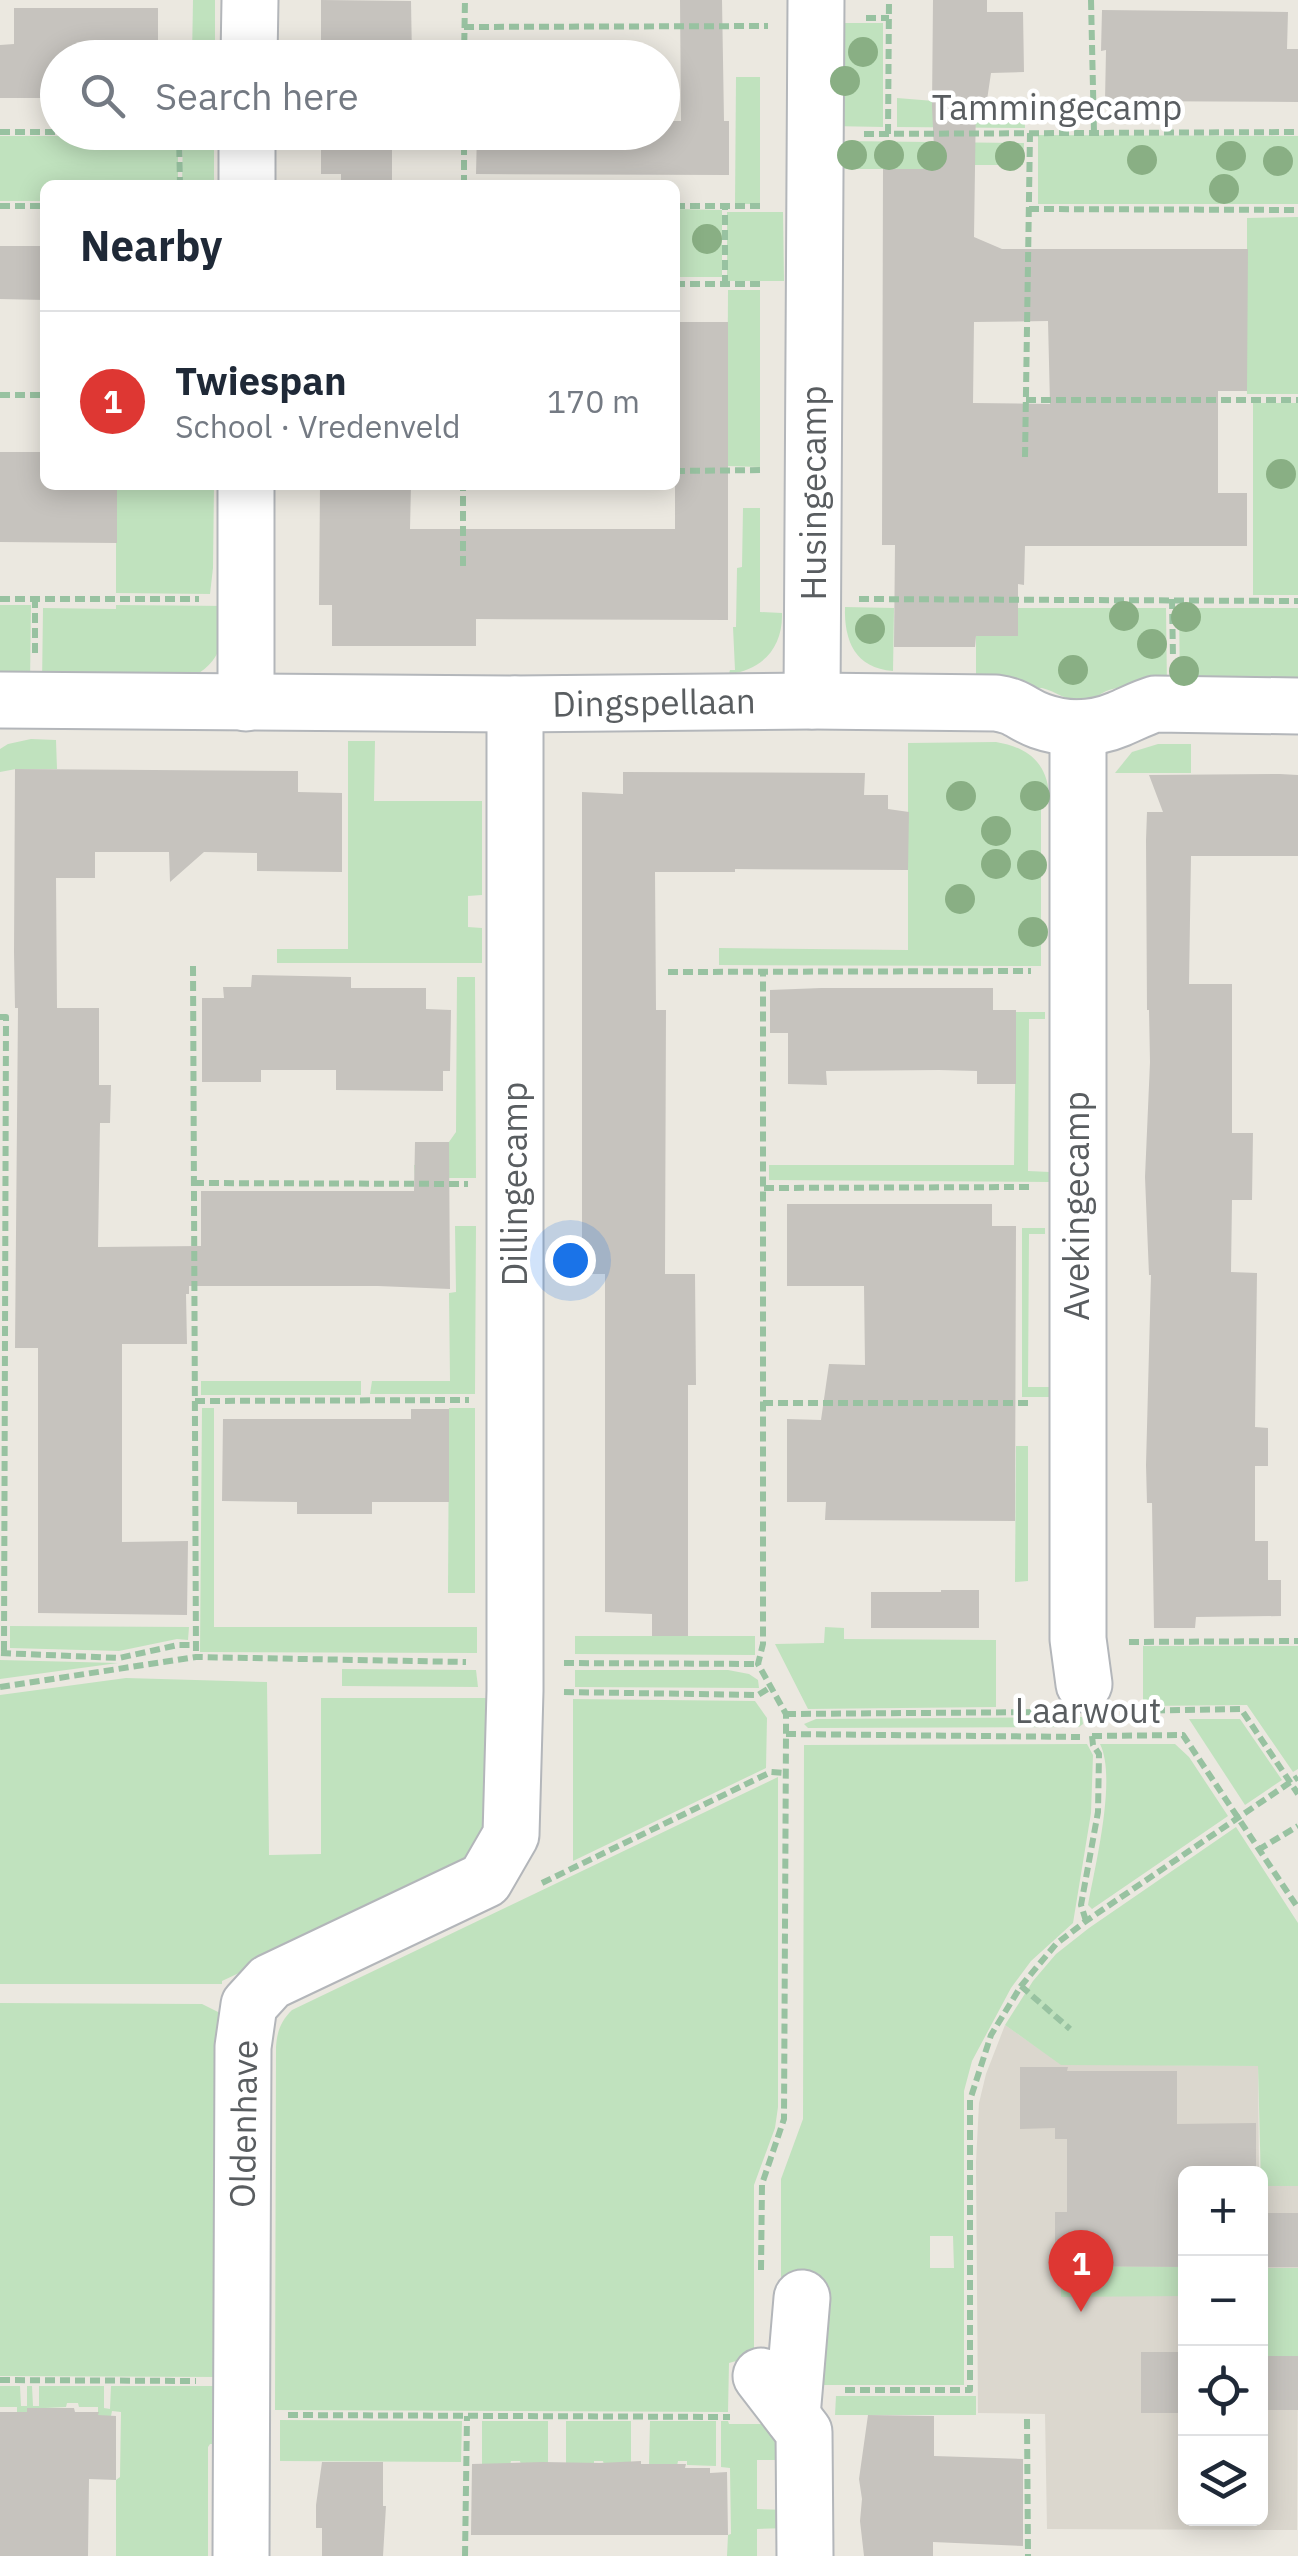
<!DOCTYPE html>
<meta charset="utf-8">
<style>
:root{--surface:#fff;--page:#f6f6f7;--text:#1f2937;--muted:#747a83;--line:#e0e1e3;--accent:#de3733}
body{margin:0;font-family:"IBM Plex Sans",sans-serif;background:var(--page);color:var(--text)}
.controls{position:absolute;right:30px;bottom:30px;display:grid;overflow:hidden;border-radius:15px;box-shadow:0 5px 25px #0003}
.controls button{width:90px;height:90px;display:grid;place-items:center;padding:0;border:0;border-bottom:2px solid var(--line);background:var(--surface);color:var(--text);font:50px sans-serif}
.you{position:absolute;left:570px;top:1260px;width:35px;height:35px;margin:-25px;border:8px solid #fff;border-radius:50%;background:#1a73e8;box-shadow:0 0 0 15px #1a73e833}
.badge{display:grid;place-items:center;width:65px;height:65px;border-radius:50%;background:var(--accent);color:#fff;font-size:32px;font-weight:700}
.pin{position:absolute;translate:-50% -82px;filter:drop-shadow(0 2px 5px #0008)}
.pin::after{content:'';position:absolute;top:52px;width:35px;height:30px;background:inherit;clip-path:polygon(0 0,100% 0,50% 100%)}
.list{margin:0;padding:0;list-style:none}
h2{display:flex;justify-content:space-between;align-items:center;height:130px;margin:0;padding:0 40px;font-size:42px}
h2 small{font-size:32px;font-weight:400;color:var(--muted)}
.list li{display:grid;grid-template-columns:65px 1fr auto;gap:30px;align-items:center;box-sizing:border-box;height:180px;padding:0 40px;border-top:2px solid var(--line)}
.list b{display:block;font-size:38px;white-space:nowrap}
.list p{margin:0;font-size:32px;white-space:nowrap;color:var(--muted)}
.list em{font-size:32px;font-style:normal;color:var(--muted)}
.icon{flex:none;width:55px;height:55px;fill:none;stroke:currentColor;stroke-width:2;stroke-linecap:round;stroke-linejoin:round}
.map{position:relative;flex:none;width:1298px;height:2556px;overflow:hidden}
.search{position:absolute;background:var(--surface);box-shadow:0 5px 25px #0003;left:40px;top:40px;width:640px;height:110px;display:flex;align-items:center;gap:25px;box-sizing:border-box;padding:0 35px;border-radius:55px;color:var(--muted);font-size:38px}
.panel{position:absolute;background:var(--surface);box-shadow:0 5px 25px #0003;left:40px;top:180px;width:640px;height:310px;border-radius:15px}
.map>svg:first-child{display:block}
.education{fill:#dbd7ce}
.green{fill:#c0e2be;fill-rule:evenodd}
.building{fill:#c6c3be;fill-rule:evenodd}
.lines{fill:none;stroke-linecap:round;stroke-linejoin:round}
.minor-casing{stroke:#b3b6ba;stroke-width:59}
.path{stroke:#98c2a1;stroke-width:6;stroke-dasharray:10 5;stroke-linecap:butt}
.minor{stroke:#fff;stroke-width:55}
.tree{fill:#89af84}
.labels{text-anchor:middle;stroke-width:9;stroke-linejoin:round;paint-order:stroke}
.street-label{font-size:35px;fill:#595d60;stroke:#fff}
</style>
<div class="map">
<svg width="1298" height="2556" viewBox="0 0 1298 2556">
<rect width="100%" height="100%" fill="#ebe8e0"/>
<polygon class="education" points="1005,2025 1061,2064 1258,2066 1259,2173 1186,2174 1186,2518 1260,2518 1261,2186 1298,2186 1298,2268 1265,2268 1265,2356 1298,2356 1297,2530 1047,2529 1045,2414 978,2413 976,2162 979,2103 986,2074"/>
<g class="green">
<polygon points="193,0 215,0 215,57 192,57"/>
<polygon points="830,23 883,23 883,127 830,126"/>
<polygon points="736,77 760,77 760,204 735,204"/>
<polygon points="897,98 934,101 1024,100 1025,128 897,127"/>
<polygon points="183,133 214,133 214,185 182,185"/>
<polygon points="1038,135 1298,136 1298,204 1038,204"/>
<polygon points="0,136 178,136 178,185 45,185 45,201 0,201"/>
<polygon points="842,141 1024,143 1023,165 935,165 935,169 842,169"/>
<polygon points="675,209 722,210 722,277 675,277"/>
<polygon points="727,212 783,212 784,281 727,281"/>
<polygon points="1298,217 1298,394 1247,394 1247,218"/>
<polygon points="728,290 760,290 760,467 727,466"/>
<rect x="1253" y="403" width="45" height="192"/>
<polygon points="116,485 214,485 213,568 210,594 116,593"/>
<path d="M743 508H760V612L782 613C783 647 763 670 729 674L730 670H735L733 627H736L737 568 742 567Z"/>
<polygon points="0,605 31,605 30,685 0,685"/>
<path d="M116 605 228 606C222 643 224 660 188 680L42 685 43 608 116 609Z"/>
<path d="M845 607 894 608 893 671C855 668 844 641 845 607Z"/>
<path d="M976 608H1166L1167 688C1149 688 1126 684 1109 690 1098 694 1093 702 1080 701 1067 701 1055 691 1042 688H976Z"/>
<polygon points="1179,608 1298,608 1298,689 1180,689"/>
<polygon points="31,739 56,740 57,769 16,769 0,772 0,749 8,744"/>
<polygon points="348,741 375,741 374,801 482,801 482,895 468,896 468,927 482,928 482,963 277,963 277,949 348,949"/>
<path d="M996 742C1026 747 1046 761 1049 793L1041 800V966L719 965V948L908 950V743Z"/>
<polygon points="1158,744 1191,744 1191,773 1115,773 1132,752"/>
<polygon points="457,977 475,977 476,1178 415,1178 414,1165 449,1165 449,1142 456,1132"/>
<polygon points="1016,1012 1045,1012 1045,1019 1029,1019 1028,1171 1050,1172 1050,1182 769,1180 769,1165 1014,1165"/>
<polygon points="455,1226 476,1226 475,1394 370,1394 372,1381 450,1381 449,1293 456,1292"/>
<polygon points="1022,1228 1045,1228 1045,1234 1029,1234 1028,1387 1049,1387 1049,1397 1022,1397"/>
<rect x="201" y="1381" width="160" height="14"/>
<polygon points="202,1408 214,1408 214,1627 477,1627 477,1653 200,1652"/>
<polygon points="449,1408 475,1408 475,1593 448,1593"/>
<polygon points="1016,1446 1028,1446 1028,1581 1015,1582"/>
<polygon points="10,1626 189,1627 188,1640 177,1639 119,1651 10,1648"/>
<polygon points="825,1627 844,1628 844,1639 996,1640 996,1707 808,1709 775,1644 824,1643"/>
<polygon points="575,1636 755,1636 755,1655 575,1654"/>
<polygon points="1143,1646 1298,1646 1298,1769 1293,1772 1247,1705 1143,1706"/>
<polygon points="0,1660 118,1663 0,1679"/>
<polygon points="342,1669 476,1670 478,1687 342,1686"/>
<polygon points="575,1670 728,1670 749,1674 758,1680 759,1688 575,1687"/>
<polygon points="126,1678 267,1682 269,1855 321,1854 321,1698 492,1698 489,1834 457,1870 222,1981 222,1984 0,1984 0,1695"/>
<polygon points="573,1699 755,1701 767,1718 766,1768 573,1861"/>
<polygon points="1082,1717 1083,1724 1079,1727 808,1728 804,1724 816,1719"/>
<polygon points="1189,1719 1240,1719 1282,1780 1245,1805"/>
<path d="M1087 1744 1093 1755 1091 1813 1073 1923 1031 1961 1011 1988 972 2061 964 2091V2385H824V2292H781V2179L803 2119 804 1745ZM930 2236H953L954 2268H930Z"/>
<path d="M1100 1744H1175L1189 1757 1228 1816 1092 1909 1088 1905C1095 1866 1117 1778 1100 1744Z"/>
<path d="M778 1777V2107L775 2128 754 2185V2356L729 2363 728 2412 275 2410 276 2047C277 2031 281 2021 292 2010Z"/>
<polygon points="1236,1827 1298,1923 1298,2186 1261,2186 1258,2066 1061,2065 1005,2025 1033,1981 1056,1954 1089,1928"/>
<polygon points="0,2003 202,2004 222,2014 220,2377 0,2376"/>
<polygon points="1061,2266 1185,2267 1185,2296 1061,2297"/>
<polygon points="1265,2268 1298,2268 1298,2356 1264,2356"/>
<polygon points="0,2386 20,2386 21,2406 27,2406 27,2386 32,2386 33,2406 39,2406 39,2386 104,2386 104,2408 110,2409 111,2386 221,2386 219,2444 210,2444 208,2447 208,2556 116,2556 116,2480 120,2477 121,2412 112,2411 111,2416 98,2416 98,2407 79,2407 78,2403 67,2403 66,2407 45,2408 45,2416 28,2408 27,2416 15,2412 17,2412 17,2407 0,2407"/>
<polygon points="836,2396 976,2396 976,2415 835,2415"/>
<polygon points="280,2420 462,2421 461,2462 280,2461"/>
<polygon points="482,2421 548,2421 548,2465 521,2465 520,2461 511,2461 510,2465 482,2465"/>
<polygon points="566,2421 631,2421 631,2466 604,2465 603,2461 594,2461 594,2465 566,2465"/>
<polygon points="650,2421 716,2421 716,2466 687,2465 687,2461 678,2461 677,2466 649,2465"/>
<polygon points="721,2421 728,2421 729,2424 780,2424 787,2460 757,2460 757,2509 787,2510 787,2528 757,2529 757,2556 727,2556 728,2535 731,2534 730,2468 721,2467"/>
</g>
<g class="building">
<polygon points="321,0 411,1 412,58 321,58"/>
<polygon points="680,0 722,0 724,121 729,121 729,175 476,174 477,132 662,132 662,121 681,121"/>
<path d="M933 0H987V12H1023L1024 72 991 73 987 100H976L974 237 1002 249H1248L1247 391H1218V493H1247V546H1025L1024 585 1018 584V636H976L975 647H894L895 545H882L883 169H935L932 107ZM1048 321 1050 404 973 403 974 322Z"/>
<polygon points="14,8 158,8 158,58 58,58 58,98 0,98 0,45 14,44"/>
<polygon points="1102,10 1288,12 1287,49 1298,49 1298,102 1105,101 1106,50 1101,51"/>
<polygon points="321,132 392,132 392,185 341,185 341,174 321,174"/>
<polygon points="0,246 45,246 45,300 0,299"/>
<polygon points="675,322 728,322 728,620 476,619 476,646 332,646 332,605 319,605 320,485 411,485 410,529 675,529"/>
<polygon points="0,452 45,452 45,485 86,485 86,489 117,489 117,543 0,542"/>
<polygon points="15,769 298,771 298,792 342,793 342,872 257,871 257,853 204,852 170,882 169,852 95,852 95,878 56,878 57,1008 99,1008 99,1085 111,1085 110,1123 100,1123 98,1247 201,1246 201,1191 414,1191 415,1142 449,1142 450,1289 378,1286 189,1286 189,1294 186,1294 187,1344 122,1344 122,1542 188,1541 187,1615 38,1613 38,1348 15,1348 18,1008 15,1008 14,952"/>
<polygon points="623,772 865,773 864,795 888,795 888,809 909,812 908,870 735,869 735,872 655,872 656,1010 666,1010 665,1274 695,1274 696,1385 688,1385 688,1636 652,1636 652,1614 605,1612 605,1274 582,1274 582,792 623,794"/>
<polygon points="1280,774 1298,775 1298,856 1191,856 1189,984 1232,984 1232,1133 1253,1133 1252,1200 1232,1200 1231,1272 1257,1273 1255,1427 1268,1428 1268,1466 1255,1466 1255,1541 1268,1541 1268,1580 1281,1580 1281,1616 1196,1617 1195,1628 1154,1628 1152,1503 1147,1503 1146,1465 1151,1275 1149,1275 1145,1177 1150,1062 1149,1010 1147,1010 1146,840 1147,812 1163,812 1149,775"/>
<polygon points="252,975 351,977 351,988 426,988 426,1009 451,1010 450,1071 443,1071 443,1091 336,1090 336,1070 261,1070 261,1082 202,1082 202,998 224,998 223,987 251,987"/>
<polygon points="821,988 993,988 993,1010 1016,1010 1016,1084 977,1084 977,1071 939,1070 826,1071 827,1085 788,1084 788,1033 770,1033 770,990"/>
<polygon points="787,1204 992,1204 992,1226 1016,1226 1015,1521 825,1520 826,1502 787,1502 787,1419 821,1420 829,1364 865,1365 864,1286 787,1286"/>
<polygon points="411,1409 449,1409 449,1502 372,1502 372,1514 297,1514 297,1502 222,1501 223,1419 411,1419"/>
<polygon points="941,1590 979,1590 979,1628 871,1628 871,1592 941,1592"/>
<polygon points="1020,2067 1068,2067 1067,2071 1177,2071 1177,2124 1256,2123 1256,2174 1186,2174 1186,2267 1055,2266 1055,2212 1067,2212 1067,2139 1055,2139 1055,2128 1020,2129"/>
<rect x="1260" y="2213" width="38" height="54"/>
<rect x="1141" y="2352" width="45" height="61"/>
<rect x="1260" y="2356" width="38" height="54"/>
<polygon points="27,2408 74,2408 75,2412 99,2412 98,2415 116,2416 116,2480 89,2479 88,2556 0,2556 0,2412 27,2412"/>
<polygon points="868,2415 934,2416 934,2456 1023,2459 1023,2546 933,2542 933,2556 864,2556 860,2521 862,2499 859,2479"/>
<polygon points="641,2461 641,2464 686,2464 685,2468 710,2468 710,2473 727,2472 728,2535 471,2535 472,2464 543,2462 600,2463"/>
<polygon points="322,2462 383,2462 383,2506 386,2506 383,2556 322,2556 322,2528 316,2528 316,2505"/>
</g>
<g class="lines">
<defs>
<g id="minor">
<polyline points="249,58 250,0"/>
<polyline points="247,185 247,132"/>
<polyline points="246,485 246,703"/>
<path d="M0 700 515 704 812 701 996 703C1018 706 1021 714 1040 721 1065 730 1093 730 1119 719 1131 714 1142 708 1155 704L1298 706"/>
<polyline points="812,701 816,0"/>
<polyline points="1078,728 1078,1639 1084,1684"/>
<polyline points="761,2376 804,2432 805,2556"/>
<polyline points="792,2416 802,2298"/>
<polyline points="241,2556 243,2047 249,2005 270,1982 485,1880 511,1835 515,1691 515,704"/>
</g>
</defs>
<use href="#minor" class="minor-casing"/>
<g class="path">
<polyline points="1091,0 1094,133"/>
<polyline points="866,18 889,18"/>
<polyline points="464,27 768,26"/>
<polyline points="464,58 465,0"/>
<polyline points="0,132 58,132"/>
<polyline points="179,132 180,185"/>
<polyline points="864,134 1298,132"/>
<polyline points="888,134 889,0"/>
<polyline points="464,185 464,132"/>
<polyline points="0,206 45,206"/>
<polyline points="675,206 764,206"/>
<polyline points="1029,209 1298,210"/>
<polyline points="675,284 764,284"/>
<polyline points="725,285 725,206"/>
<polyline points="0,395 45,395"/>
<polyline points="1026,400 1298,400"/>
<polyline points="1025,457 1030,133"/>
<polyline points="675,471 764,470"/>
<polyline points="463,566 463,485"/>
<polyline points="0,599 199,599"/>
<polyline points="859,599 1298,601"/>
<polyline points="1172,599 1173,658"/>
<polyline points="35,653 35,599"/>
<polyline points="193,966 196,1657"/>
<polyline points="668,972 1031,971"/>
<polyline points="0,1017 6,1017 4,1653"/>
<polyline points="194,1183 468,1184"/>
<polyline points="764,1188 1031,1187"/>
<polyline points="195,1401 469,1400"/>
<polyline points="763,1403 1032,1403"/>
<polyline points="1129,1642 1298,1641"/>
<polyline points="1,1653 119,1658 178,1645 196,1645"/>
<polyline points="564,1663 758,1664"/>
<polyline points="0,1687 196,1657 466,1662"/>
<polyline points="564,1692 758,1695 771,1687"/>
<polyline points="1125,1711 1241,1709 1298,1794"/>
<polyline points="786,1714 1047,1712"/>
<polyline points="786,1734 1080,1737"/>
<polyline points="1092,1736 1183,1735 1298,1908"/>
<polyline points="1258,1850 1298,1826"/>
<polyline points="542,1883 771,1772 785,1773"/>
<polyline points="1086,1921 1081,1905 1098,1812 1099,1754 1093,1745 1092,1736"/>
<polyline points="1021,1986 1070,2029"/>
<polyline points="761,2270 762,2184 784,2119 786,1734 786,1714 758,1664 763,1644 763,973"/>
<polyline points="0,2380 196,2381"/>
<polyline points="845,2390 970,2390 970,2100 991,2035 1021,1986 1056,1944 1086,1921 1298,1777"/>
<polyline points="288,2415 730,2417"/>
<polyline points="1027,2419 1028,2556"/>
<polyline points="465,2556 467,2416"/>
</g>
<use href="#minor" class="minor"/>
</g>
<g class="tree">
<circle cx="863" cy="52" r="15"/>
<circle cx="845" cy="81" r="15"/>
<circle cx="852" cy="155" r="15"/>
<circle cx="889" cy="155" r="15"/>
<circle cx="932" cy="156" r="15"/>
<circle cx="1010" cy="156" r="15"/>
<circle cx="1231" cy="156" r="15"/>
<circle cx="1142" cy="160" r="15"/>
<circle cx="1278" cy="161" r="15"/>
<circle cx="1224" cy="189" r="15"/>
<circle cx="707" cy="239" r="15"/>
<circle cx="1281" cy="474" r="15"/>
<circle cx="1124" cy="616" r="15"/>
<circle cx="1186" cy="617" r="15"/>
<circle cx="870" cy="629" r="15"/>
<circle cx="1152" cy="644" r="15"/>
<circle cx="1073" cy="670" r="15"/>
<circle cx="1184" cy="671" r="15"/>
<circle cx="961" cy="796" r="15"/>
<circle cx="1035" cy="796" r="15"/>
<circle cx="996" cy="831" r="15"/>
<circle cx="996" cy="864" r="15"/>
<circle cx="1032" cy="865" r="15"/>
<circle cx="960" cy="899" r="15"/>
<circle cx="1033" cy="932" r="15"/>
</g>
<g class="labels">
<g class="street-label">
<text x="1057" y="120">Tammingecamp</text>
<text transform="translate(814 493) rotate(-90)" y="12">Husingecamp</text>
<text transform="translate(654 703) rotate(-1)" y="12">Dingspellaan</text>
<text transform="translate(515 1184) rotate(-90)" y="12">Dillingecamp</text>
<text transform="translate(1077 1206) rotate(-90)" y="12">Avekingecamp</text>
<text x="1088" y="1723">Laarwout</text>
<text transform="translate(244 2124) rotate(-89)" y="12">Oldenhave</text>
</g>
</g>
</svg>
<div class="controls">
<button>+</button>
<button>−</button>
<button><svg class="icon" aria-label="locate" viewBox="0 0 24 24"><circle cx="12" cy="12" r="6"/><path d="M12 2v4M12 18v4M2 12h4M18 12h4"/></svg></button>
<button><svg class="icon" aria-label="layers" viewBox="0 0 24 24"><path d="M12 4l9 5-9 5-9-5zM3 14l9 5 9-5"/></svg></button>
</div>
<div class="you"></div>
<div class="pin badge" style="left:1081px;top:2312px">1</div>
<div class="search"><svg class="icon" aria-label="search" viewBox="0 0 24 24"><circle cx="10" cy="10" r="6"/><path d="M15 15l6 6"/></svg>Search here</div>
<section class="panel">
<h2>Nearby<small></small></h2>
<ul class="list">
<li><span class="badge">1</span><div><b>Twiespan</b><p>School · Vredenveld</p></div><em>170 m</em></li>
</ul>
</section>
</div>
